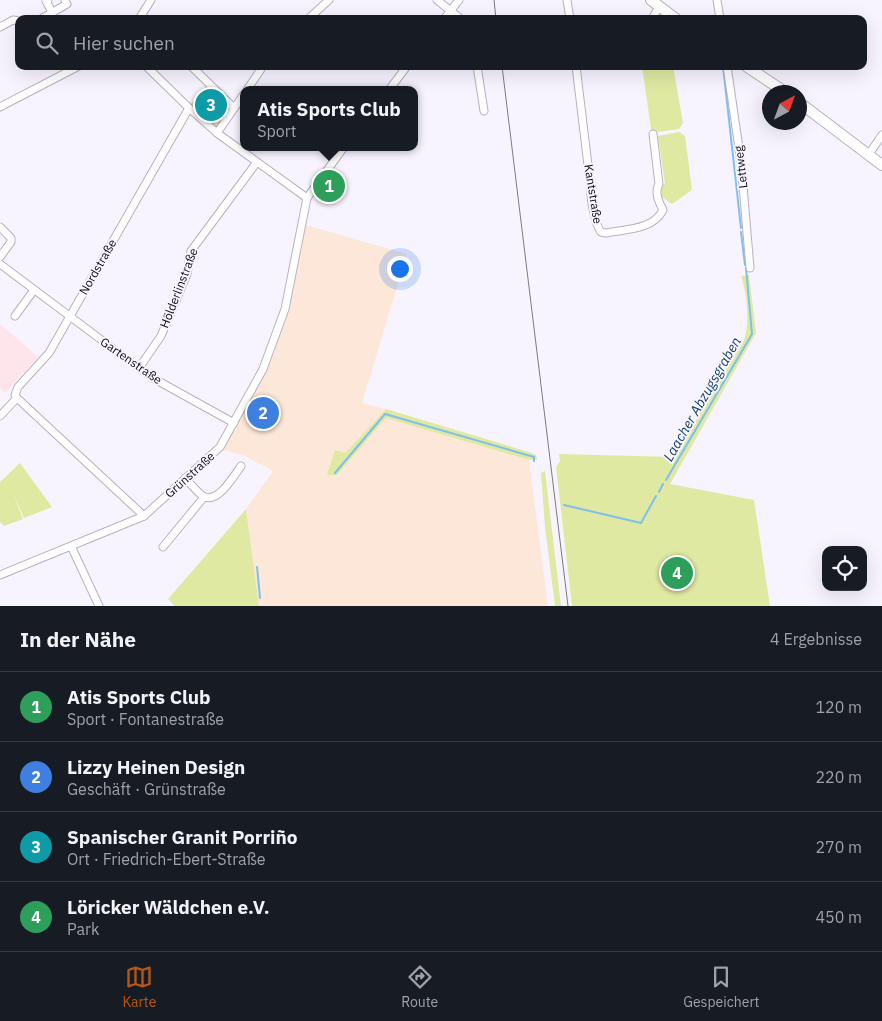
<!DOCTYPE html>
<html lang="de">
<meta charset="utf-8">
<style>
:root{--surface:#171b24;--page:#20242c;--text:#f1f3f6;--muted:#9ea1a6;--line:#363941;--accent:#b85816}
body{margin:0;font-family:"IBM Plex Sans",sans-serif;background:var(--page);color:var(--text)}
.controls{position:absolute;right:15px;bottom:15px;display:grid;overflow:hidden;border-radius:10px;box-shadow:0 5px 20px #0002}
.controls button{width:45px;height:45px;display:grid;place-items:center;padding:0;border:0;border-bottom:1px solid var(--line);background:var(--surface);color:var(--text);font:25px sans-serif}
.compass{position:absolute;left:762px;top:85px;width:45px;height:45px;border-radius:50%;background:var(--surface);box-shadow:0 5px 20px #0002;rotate:41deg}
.you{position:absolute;left:399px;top:268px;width:18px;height:18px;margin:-12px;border:4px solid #fff;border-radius:50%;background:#1a73e8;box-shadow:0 0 0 8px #1a73e833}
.badge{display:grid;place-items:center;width:32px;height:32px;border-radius:50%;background:var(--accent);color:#fff;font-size:16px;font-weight:700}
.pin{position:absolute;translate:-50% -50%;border:2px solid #fff;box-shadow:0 1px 5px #0006}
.popup{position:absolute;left:240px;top:86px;width:178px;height:65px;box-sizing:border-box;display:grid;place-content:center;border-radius:10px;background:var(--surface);filter:drop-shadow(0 1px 4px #0005);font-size:16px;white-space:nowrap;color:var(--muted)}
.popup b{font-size:19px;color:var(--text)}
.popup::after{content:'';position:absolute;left:50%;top:100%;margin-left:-10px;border:10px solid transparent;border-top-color:var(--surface)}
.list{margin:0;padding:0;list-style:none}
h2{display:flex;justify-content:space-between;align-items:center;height:65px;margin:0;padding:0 20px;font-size:21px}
h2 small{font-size:16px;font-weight:400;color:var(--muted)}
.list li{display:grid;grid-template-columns:32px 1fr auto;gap:15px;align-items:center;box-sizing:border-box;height:70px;padding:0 20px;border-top:1px solid var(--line)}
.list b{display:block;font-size:19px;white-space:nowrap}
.list p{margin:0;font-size:16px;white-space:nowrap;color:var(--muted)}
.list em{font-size:16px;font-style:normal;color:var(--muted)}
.icon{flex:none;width:28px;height:28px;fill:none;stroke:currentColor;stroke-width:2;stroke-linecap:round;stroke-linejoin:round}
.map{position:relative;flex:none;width:882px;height:606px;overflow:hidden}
.search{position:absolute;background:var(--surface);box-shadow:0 5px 20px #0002;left:15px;right:15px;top:15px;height:55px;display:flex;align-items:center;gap:12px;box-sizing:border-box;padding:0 18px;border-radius:10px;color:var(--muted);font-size:19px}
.sheet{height:345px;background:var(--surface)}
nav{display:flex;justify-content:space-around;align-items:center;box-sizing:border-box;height:70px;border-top:1px solid var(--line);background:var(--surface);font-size:14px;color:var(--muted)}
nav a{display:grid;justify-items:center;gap:2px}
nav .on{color:var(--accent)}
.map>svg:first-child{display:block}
.commercial{fill:#fde7d9}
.education{fill:#fee4eb}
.green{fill:#dfe9a2}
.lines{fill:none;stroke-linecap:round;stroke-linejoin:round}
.stream{stroke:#7ebfee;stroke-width:2}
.street-casing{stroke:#b7b0c1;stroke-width:9}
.secondary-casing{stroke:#b7b0c1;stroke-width:12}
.street{stroke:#fff;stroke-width:7}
.secondary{stroke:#fff;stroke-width:10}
.tram{stroke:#7d7a82;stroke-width:1}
.labels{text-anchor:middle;stroke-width:4;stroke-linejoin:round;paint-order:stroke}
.street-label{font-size:12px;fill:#100d13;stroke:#f8f4ff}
.water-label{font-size:14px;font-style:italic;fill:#114463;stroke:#f8f4ff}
</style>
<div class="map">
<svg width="882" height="606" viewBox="0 0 882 606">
<rect width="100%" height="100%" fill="#f8f4ff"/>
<polygon class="commercial" points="306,225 407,254 362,403 386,409 344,454 335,450 337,475 386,418 529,460 548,606 259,606 246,509 273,471 245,456 223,450 266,372 289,312"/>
<polygon class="education" points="0,324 38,357 5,393 0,388"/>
<g class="green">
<polygon points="642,66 673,66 683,123 679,129 656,132 651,129"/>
<polygon points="207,85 231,108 217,128 190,105"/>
<polygon points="679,132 685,136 692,190 672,204 662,197 661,187 665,184 658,136"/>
<path d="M749 275 756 333 670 484 754 500 770 606H572L556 467 560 461 559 454 674 457 744 340C750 323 747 293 741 276Z"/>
<polygon points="386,409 532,453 536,455 537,460 529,460 386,418 337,475 327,475 335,450 345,453"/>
<polygon points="20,463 52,507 24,518 13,493 23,519 4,526 0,522 0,482"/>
<polygon points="545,471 561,606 555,606 545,527 541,473"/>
<polygon points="246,509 259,606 175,606 168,599"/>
</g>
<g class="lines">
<g class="stream">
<polyline points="723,66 741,228"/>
<polyline points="741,232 745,265"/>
<polyline points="335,473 385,414 534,457 534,461"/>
<polyline points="666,480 752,334 746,268"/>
<polyline points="659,492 663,484"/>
<polyline points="564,505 641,523 656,496"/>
<polyline points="257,567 260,598"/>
</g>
<defs>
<g id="street">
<polyline points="48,0 46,1 52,12"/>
<polyline points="437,0 461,19"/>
<polyline points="567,0 570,19"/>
<polyline points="717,0 720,19"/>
<polyline points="41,19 67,4 65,0"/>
<polyline points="139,19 151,0"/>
<polyline points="308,19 329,0"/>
<polyline points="444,19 459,0"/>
<polyline points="652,19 659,7"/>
<polyline points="0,27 13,20 19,21"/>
<polyline points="146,66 189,108 217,133 307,198"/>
<polyline points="191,66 234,108"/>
<polyline points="477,66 484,111"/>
<path d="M576 66 591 190C590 198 596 227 601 232L606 233C626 229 653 230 663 210 659 202 654 193 659 184L653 134"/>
<polyline points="727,66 741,162 750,268"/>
<polyline points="247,90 263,66"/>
<polyline points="389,90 407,66"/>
<polyline points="0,107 79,66"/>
<polyline points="217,133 244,94"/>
<polyline points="869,154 882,135"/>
<polyline points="0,227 11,238 11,242 0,257"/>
<polyline points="0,264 151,377 234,423"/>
<polyline points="15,316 34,290"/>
<polyline points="139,368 161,336 187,274 191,251 257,162"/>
<polyline points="17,398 144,516"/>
<polyline points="0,416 17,398 15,395 18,387 49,353 189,108"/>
<path d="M185 478C191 484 196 491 203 496 217 505 234 476 241 466"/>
<polyline points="71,546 99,606"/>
<polyline points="163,547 204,497"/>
<polyline points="0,575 144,516 220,447 263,369 285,309 307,198 344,147"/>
</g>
<g id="secondary">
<polyline points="651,0 676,19"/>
<polyline points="746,66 785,92"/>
<polyline points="800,103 882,165"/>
</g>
</defs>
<use href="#street" class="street-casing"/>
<use href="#secondary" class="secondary-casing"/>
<use href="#street" class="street"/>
<use href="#secondary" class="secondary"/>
<g class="tram">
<polyline points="494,0 496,19"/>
<polyline points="502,66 568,606"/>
</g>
</g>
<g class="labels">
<g class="street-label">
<text transform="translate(741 167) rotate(-97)" y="4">Lettweg</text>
<text transform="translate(593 194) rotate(81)" y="4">Kantstraße</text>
<text transform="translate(98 267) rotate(-60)" y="4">Nordstraße</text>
<text transform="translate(179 288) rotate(-69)" y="4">Hölderlinstraße</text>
<text transform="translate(131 361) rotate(35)" y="4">Gartenstraße</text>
<text transform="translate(190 475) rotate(-42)" y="4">Grünstraße</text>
</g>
<g class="water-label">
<text transform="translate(702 399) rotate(-60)" y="5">Laacher Abzugsgraben</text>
</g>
</g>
</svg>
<div class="controls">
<button><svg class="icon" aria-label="locate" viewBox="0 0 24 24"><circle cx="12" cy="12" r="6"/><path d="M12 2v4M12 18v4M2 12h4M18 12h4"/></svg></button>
</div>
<svg class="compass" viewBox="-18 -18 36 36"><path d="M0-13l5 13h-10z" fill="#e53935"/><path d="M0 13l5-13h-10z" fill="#9ea1a6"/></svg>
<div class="you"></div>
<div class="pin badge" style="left:329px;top:186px;background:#2e9e5b">1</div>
<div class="popup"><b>Atis Sports Club</b>Sport</div>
<div class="pin badge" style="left:263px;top:413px;background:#3f7fe0">2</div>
<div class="pin badge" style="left:211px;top:105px;background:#0f9aa8">3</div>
<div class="pin badge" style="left:677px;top:573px;background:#2e9e5b">4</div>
<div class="search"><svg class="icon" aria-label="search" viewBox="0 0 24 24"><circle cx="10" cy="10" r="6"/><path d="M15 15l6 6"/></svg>Hier suchen</div>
</div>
<section class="sheet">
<h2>In der Nähe<small>4 Ergebnisse</small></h2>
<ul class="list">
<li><span class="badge" style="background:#2e9e5b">1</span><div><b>Atis Sports Club</b><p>Sport · Fontanestraße</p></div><em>120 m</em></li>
<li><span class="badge" style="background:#3f7fe0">2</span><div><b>Lizzy Heinen Design</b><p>Geschäft · Grünstraße</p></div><em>220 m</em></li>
<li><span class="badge" style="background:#0f9aa8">3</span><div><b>Spanischer Granit Porriño</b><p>Ort · Friedrich-Ebert-Straße</p></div><em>270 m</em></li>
<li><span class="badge" style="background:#2e9e5b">4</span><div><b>Löricker Wäldchen e.V.</b><p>Park</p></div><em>450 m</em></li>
</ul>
</section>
<nav>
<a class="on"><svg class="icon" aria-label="map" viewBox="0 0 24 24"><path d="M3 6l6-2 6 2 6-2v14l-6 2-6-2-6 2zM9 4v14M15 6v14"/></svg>Karte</a>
<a><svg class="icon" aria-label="directions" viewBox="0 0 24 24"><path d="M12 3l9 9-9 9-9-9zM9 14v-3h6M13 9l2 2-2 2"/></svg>Route</a>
<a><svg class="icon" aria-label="saved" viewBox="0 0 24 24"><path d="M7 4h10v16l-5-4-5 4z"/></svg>Gespeichert</a>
</nav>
